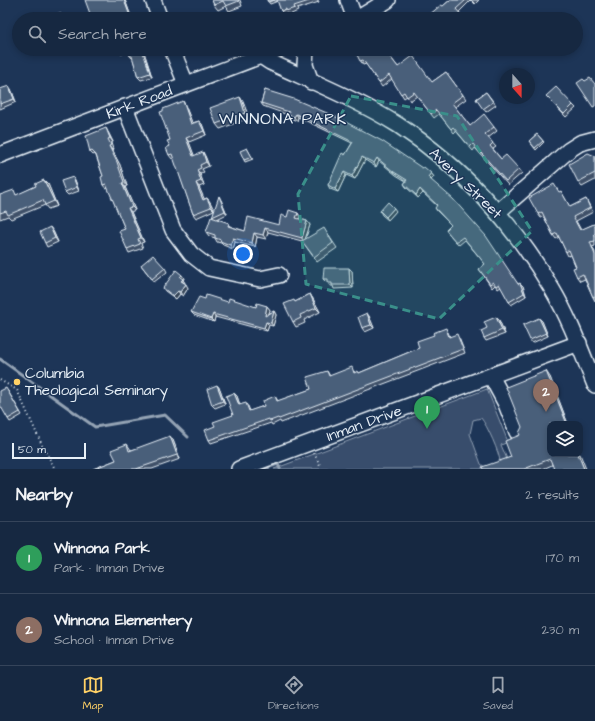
<!DOCTYPE html>
<meta charset="utf-8">
<style>
:root{--surface:#162841;--page:#23344c;--text:#f1f3f6;--muted:#9ea6b1;--line:#35445a;--accent:#ffd166}
body{margin:0;font-family:"Architects Daughter",sans-serif;background:var(--page);color:var(--text)}
.controls{position:absolute;right:12px;bottom:12px;display:grid;overflow:hidden;border-radius:8px;box-shadow:0 2px 6px #0003}
.controls button{width:36px;height:36px;display:grid;place-items:center;padding:0;border:0;border-bottom:1px solid var(--line);background:var(--surface);color:var(--text);font:20px sans-serif}
.compass{position:absolute;left:499px;top:68px;width:36px;height:36px;border-radius:50%;background:var(--surface);box-shadow:0 2px 6px #0003;rotate:159deg}
.scale{position:absolute;left:12px;bottom:10px;width:74px;box-sizing:border-box;padding-left:4px;border:2px solid #e8f1f8;border-top:0;font-size:11px;line-height:14px;white-space:nowrap;color:#e8f1f8;-webkit-text-stroke:3px #1d3557;paint-order:stroke}
.you{position:absolute;left:243px;top:254px;width:14px;height:14px;margin:-10px;border:3px solid #fff;border-radius:50%;background:#1a73e8;box-shadow:0 0 0 6px #1a73e833}
.badge{display:grid;place-items:center;width:26px;height:26px;border-radius:50%;background:var(--accent);color:#fff;font-size:13px;font-weight:700}
.pin{position:absolute;translate:-50% -33px;filter:drop-shadow(0 1px 2px #0008)}
.pin::after{content:'';position:absolute;top:21px;width:14px;height:12px;background:inherit;clip-path:polygon(0 0,100% 0,50% 100%)}
.list{margin:0;padding:0;list-style:none}
h2{display:flex;justify-content:space-between;align-items:center;height:52px;margin:0;padding:0 16px;font-size:17px}
h2 small{font-size:13px;font-weight:400;color:var(--muted)}
.list li{display:grid;grid-template-columns:26px 1fr auto;gap:12px;align-items:center;box-sizing:border-box;height:72px;padding:0 16px;border-top:1px solid var(--line)}
.list b{display:block;font-size:15px;white-space:nowrap}
.list p{margin:0;font-size:13px;white-space:nowrap;color:var(--muted)}
.list em{font-size:13px;font-style:normal;color:var(--muted)}
.icon{flex:none;width:22px;height:22px;fill:none;stroke:currentColor;stroke-width:2;stroke-linecap:round;stroke-linejoin:round}
.map{position:relative;flex:none;width:595px;height:469px;overflow:hidden}
.search{position:absolute;background:var(--surface);box-shadow:0 2px 6px #0003;left:12px;right:12px;top:12px;height:44px;display:flex;align-items:center;gap:10px;box-sizing:border-box;padding:0 14px;border-radius:22px;color:var(--muted);font-size:15px}
.sheet{height:196px;background:var(--surface)}
nav{display:flex;justify-content:space-around;align-items:center;box-sizing:border-box;height:56px;border-top:1px solid var(--line);background:var(--surface);font-size:11px;color:var(--muted)}
nav a{display:grid;justify-items:center;gap:2px}
nav .on{color:var(--accent)}
.map>svg:first-child{display:block}
.park{fill:#374d6c;stroke:#909fb2}
.lines{fill:none;stroke-linecap:round;stroke-linejoin:round}
.stream{stroke:#95a4b5;stroke-width:3}
.minor-casing{stroke:#e8f1f8;stroke-width:18}
.path{stroke:#e8f1f8;stroke-width:2;stroke-dasharray:1 3;stroke-linecap:butt}
.minor{stroke:#1d3557;stroke-width:15}
.wall{fill:#3f5169;stroke:#e8f1f8}
.shaded-wall{fill:#334255;stroke:#e8f1f8}
.building{fill:#495e7a;stroke:#e8f1f8}
.marked{fill:#3a8f8a;fill-opacity:0.2;stroke:#3a8f8a;stroke-width:3;stroke-dasharray:8 5;stroke-linejoin:round}
.poi-dot{fill:#ffd166;stroke:#1d3557;stroke-width:1.5}
.labels{text-anchor:middle;stroke-width:3;stroke-linejoin:round;paint-order:stroke}
.street-label{font-size:15px;fill:#e8f1f8;stroke:#1d3557}
.poi-label{font-size:15px;fill:#e8f1f8;stroke:#1d3557;text-anchor:start}
.neighbourhood-label{font-size:16px;letter-spacing:1px;fill:#e8f1f8;stroke:#1d3557}
</style>
<div class="map">
<svg width="595" height="469" viewBox="0 0 595 469">
<rect width="100%" height="100%" fill="#1d3557"/>
<filter id="ink" filterUnits="userSpaceOnUse"><feTurbulence type="fractalNoise" baseFrequency=".025" numOctaves="2"/><feDisplacementMap in="SourceGraphic" scale="8" xChannelSelector="R" yChannelSelector="G"/><feConvolveMatrix kernelMatrix="1 2 1 2 8 2 1 2 1" color-interpolation-filters="sRGB"/></filter>
<g filter="url(#ink)">
<path class="park" d="M487 389 508 442 501 445 507 459 500 462C500 454 487 425 481 418L473 420 470 434 481 464 486 468 483 469H274Z"/>
<g class="lines">
<g class="stream">
<polyline points="0,359 95,427 165,415 188,437"/>
<polyline points="264,469 278,464 280,469"/>
</g>
<defs>
<g id="minor">
<polyline points="153,0 160,19"/>
<polyline points="348,0 355,19"/>
<polyline points="357,19 388,0"/>
<polyline points="172,49 186,84"/>
<polyline points="306,49 305,65 311,82"/>
<path d="M261 56 270 62C313 82 358 100 398 125 461 166 514 224 552 289 570 319 582 353 595 385"/>
<polyline points="125,107 173,230 191,254 209,268 260,279 279,275"/>
<polyline points="0,155 279,49"/>
<polyline points="498,212 569,150 580,143 595,139"/>
<polyline points="491,376 506,404 517,432"/>
<polyline points="239,469 579,343"/>
</g>
</defs>
<use href="#minor" class="minor-casing"/>
<g class="path">
<polyline points="0,380 17,390 42,445 55,469"/>
<polyline points="314,453 321,467"/>
<polyline points="545,468 545,469"/>
</g>
<use href="#minor" class="minor"/>
</g>
<g class="wall">
<polygon points="125,0 132,19 92,19"/>
<polygon points="212,0 240,0 242,6 229,11 226,6 218,10 214,5"/>
<polygon points="267,0 318,0 319,2 297,9 298,11 289,15 288,13 284,14 281,11 278,1 270,4"/>
<polygon points="450,0 471,0 459,12 465,19 420,19 429,15 443,6"/>
<polygon points="471,0 479,0 475,4"/>
<polygon points="119,49 143,49 152,77 141,80 138,77 133,59 130,56 129,52 122,54"/>
<polygon points="354,49 389,49 386,51 398,67 432,82 446,72 466,99 455,107 470,126 494,127 497,131 488,138 496,147 493,149 501,159 519,169 522,173 508,185 475,148 473,151 456,131 454,133 439,114 434,118 417,96 410,101 407,96 404,98 392,79 382,87 366,64 363,65"/>
<polygon points="0,89 11,89 16,102 0,109"/>
<polygon points="265,90 431,173 434,177 431,180 518,284 523,286 526,296 511,305 501,287 498,289 495,285 492,288 479,269 485,264 465,240 459,245 448,233 446,230 451,225 437,211 435,208 437,206 423,193 418,198 406,187 404,184 406,181 396,175 379,161 376,167 365,160 355,179 346,175 338,192 330,189 328,185 352,143 298,117 297,121 290,118 288,115 263,106 261,103"/>
<polygon points="486,92 496,105 486,112 476,99"/>
<polygon points="546,96 573,105 576,108 566,117 549,99"/>
<polygon points="240,97 243,102 249,118 220,129 216,124"/>
<polygon points="183,101 185,105 192,123 199,121 202,124 206,135 189,142 194,156 205,156 209,166 202,169 204,172 200,174 204,185 199,187 204,199 207,198 210,202 214,210 196,218 193,214 174,158 172,159 169,155 170,140"/>
<polygon points="108,132 113,142 111,143 113,149 112,150 120,165 127,186 125,187 135,210 131,212 144,242 141,243 143,248 129,253 127,249 125,229 108,188 106,189 103,185 103,176 96,156 95,154 93,155 90,152"/>
<polygon points="537,134 544,142 536,150 529,141"/>
<polygon points="247,148 253,159 245,162 244,160"/>
<polygon points="595,156 595,180 582,187 578,182"/>
<polygon points="73,177 75,180 79,191 68,195 65,192"/>
<polygon points="44,180 48,184 57,206 48,209 45,205 11,219 8,216 0,219 0,195 17,195 36,186"/>
<polygon points="561,191 570,207 586,199 593,212 576,221 581,230 594,224 595,226 595,246 592,247 595,252 595,301 593,297 585,279 580,281 577,277 576,267 571,255 568,256 566,252 559,237 556,239 553,235 544,217 541,218 538,214"/>
<polygon points="221,200 227,214 217,219 232,227 245,231 279,225 287,217 298,213 300,217 300,219 307,221 310,225 305,240 327,233 337,248 317,262 302,241 268,232 266,239 257,237 255,247 235,242 233,249 223,245 221,243 217,242 215,238 209,236 206,232 213,217 212,217"/>
<polygon points="380,211 396,211 388,220 382,215"/>
<polygon points="53,231 58,242 47,247 45,243"/>
<polygon points="141,265 165,268 167,272 154,282"/>
<polygon points="352,271 353,288 334,289 333,286 330,286 328,283 328,282 326,282 323,279"/>
<polygon points="184,278 183,280 185,283 184,283 188,288 183,296 180,294 176,299 165,291 163,288"/>
<polygon points="310,294 313,299 320,312 304,320 305,323 296,327 293,322 295,302"/>
<polygon points="205,299 256,307 267,306 270,310 268,314 274,311 276,315 273,326 269,325 267,331 215,317 214,322 194,315 191,312"/>
<polygon points="369,316 374,328 365,332 362,328"/>
<polygon points="496,317 499,320 505,334 486,341 484,338 487,328"/>
<polygon points="539,318 542,321 548,336 532,343 530,340"/>
<polygon points="448,332 450,337 459,338 465,353 281,423 280,421 272,425 271,423 211,443 209,440 215,426 233,415 234,393 237,396 240,405 248,406 250,411 264,406 275,396 278,401 311,389 327,371 330,376 354,371 355,373 359,373 419,348"/>
<polygon points="550,377 568,424 550,424 552,465 543,469 483,469 511,457 520,435"/>
<polygon points="217,385 220,389 225,404 215,408 212,405"/>
<polygon points="8,391 22,415 10,422 8,419"/>
<polygon points="173,440 180,459 152,469 93,469 116,460 127,444 131,450"/>
</g>
<g class="shaded-wall">
<polygon points="124,0 125,0 132,19 130,16"/>
<polygon points="60,13 62,17 62,19 61,19"/>
<polygon points="142,49 143,49 152,77 150,73"/>
<polygon points="9,86 11,89 16,102 14,99"/>
<polygon points="240,97 243,102 249,118 245,113"/>
<polygon points="183,101 185,105 194,127 191,124"/>
<polygon points="296,114 298,117 297,121 294,117"/>
<polygon points="199,121 202,124 206,135"/>
<polygon points="106,128 113,142 110,138"/>
<polygon points="186,138 189,142 196,160 193,156"/>
<polygon points="109,146 112,150 120,165 127,186 124,182"/>
<polygon points="203,152 205,156 209,166 206,162"/>
<polygon points="362,157 365,160 355,179 352,176"/>
<polygon points="377,158 379,161 376,167 374,163"/>
<polygon points="197,170 200,174 204,185 201,181"/>
<polygon points="344,172 346,175 338,192 335,189"/>
<polygon points="431,173 434,177 431,180 428,177"/>
<polygon points="73,177 75,180 79,191 77,187"/>
<polygon points="44,180 48,184 57,206 54,201"/>
<polygon points="122,183 125,187 135,210 132,207"/>
<polygon points="196,183 199,187 206,203 203,200"/>
<polygon points="420,189 423,193 418,198 416,195"/>
<polygon points="219,196 221,200 227,214 225,211"/>
<polygon points="207,198 210,202 214,210 211,207"/>
<polygon points="128,208 131,212 144,242 141,238"/>
<polygon points="394,208 396,211 388,220 386,217"/>
<polygon points="298,213 300,217 299,221 296,218"/>
<polygon points="307,221 310,225 304,242 302,238"/>
<polygon points="50,227 53,231 58,242 55,238"/>
<polygon points="265,228 268,232 266,239 263,235"/>
<polygon points="254,233 257,237 255,247 252,243"/>
<polygon points="233,238 235,242 233,249 230,245"/>
<polygon points="349,268 352,271 353,288 350,285"/>
<polygon points="182,275 184,278 183,280 185,283 184,284 180,277"/>
<polygon points="520,283 523,286 526,296 524,293"/>
<polygon points="186,284 188,288 183,296 180,292"/>
<polygon points="178,291 180,294 176,299 173,296"/>
<polygon points="310,294 313,299 320,312 316,308"/>
<polygon points="267,306 270,310 267,319 265,316"/>
<polygon points="274,311 276,315 273,326 271,323"/>
<polygon points="367,313 369,316 374,328 371,325"/>
<polygon points="213,314 215,317 214,322 211,319"/>
<polygon points="496,317 499,320 505,334 502,330"/>
<polygon points="539,318 542,321 548,336 546,333"/>
<polygon points="266,322 269,325 267,331 264,328"/>
<polygon points="546,371 550,377 568,424 567,424"/>
<polygon points="217,385 220,389 225,404 223,401"/>
<polygon points="234,393 237,396 241,409 239,405"/>
<polygon points="170,436 173,440 180,459 177,455"/>
<polygon points="578,454 580,454 586,469 584,469"/>
</g>
<g class="building">
<polygon points="85,0 124,0 130,16 128,17 129,19 106,19 106,18 102,19 92,19"/>
<polygon points="212,0 238,0 239,1 226,6 223,1 214,5"/>
<polygon points="267,0 275,0 268,2"/>
<polygon points="277,0 312,0 294,6 295,8 286,11 286,9 281,11"/>
<polygon points="450,0 466,0 456,9 462,16 459,19 420,19 427,13 429,15 441,5 443,6"/>
<polygon points="60,13 61,19 37,19 37,17"/>
<polygon points="128,49 142,49 150,73 138,77 132,56 130,56"/>
<polygon points="354,49 384,49 398,67 413,56 432,82 446,72 463,95 452,103 470,126 484,114 494,127 485,134 493,143 490,146 501,159 506,155 519,169 506,181 473,144 470,147 453,127 451,129 436,110 431,114 414,92 407,97 404,92 401,94 389,75 379,83 363,60 360,61"/>
<polygon points="590,78 595,84 595,106 593,107 577,83 583,79 585,81"/>
<polygon points="9,86 14,99 0,104 0,89"/>
<polygon points="556,87 573,105 564,114 546,96"/>
<polygon points="265,90 294,99 334,116 382,141 422,168 424,167 431,173 428,177 430,179 453,199 486,236 518,284 520,283 524,293 509,302 499,284 496,286 493,282 490,284 479,269 485,264 463,237 456,242 446,230 451,225 435,208 437,205 420,189 416,195 404,184 407,180 394,172 377,158 374,163 362,157 352,176 344,172 335,189 328,185 342,153 345,155 353,142 296,114 294,117 288,115 289,112 261,103"/>
<polygon points="486,92 493,102 483,109 476,99"/>
<polygon points="240,97 245,113 216,124 210,108"/>
<polygon points="183,101 191,124 199,121 204,131 186,138 193,156 203,152 206,162 200,165 201,168 197,170 201,181 196,183 203,200 207,198 211,207 193,214 172,154 169,155 166,148 170,146 167,141 170,140 160,112 163,111 163,109"/>
<polygon points="106,128 110,138 108,139 111,145 109,146 117,162 124,182 122,183 132,207 128,208 141,238 138,239 140,244 127,249 119,231 125,229 106,184 103,185 101,177 103,176 96,155 92,151 90,152 86,136"/>
<polygon points="537,134 543,141 535,148 529,141"/>
<polygon points="247,148 252,157 244,160 240,151"/>
<polygon points="588,153 595,156 595,173 578,182 569,164"/>
<polygon points="73,177 77,187 65,192 61,181"/>
<polygon points="44,180 54,201 45,205 43,200 8,215 6,211 0,213 0,195 14,190 16,195 36,186 35,184"/>
<polygon points="554,184 559,192 561,191 570,207 586,199 590,208 573,217 580,230 594,224 595,227 595,234 594,234 595,237 595,241 590,242 595,255 595,296 593,297 583,274 577,277 573,268 576,267 569,250 566,252 557,233 553,235 542,212 538,214 529,198"/>
<polygon points="219,196 225,211 212,217"/>
<polygon points="388,202 394,208 386,217 380,211"/>
<polygon points="289,210 298,213 296,218 307,221 302,238 265,228 263,235 254,233 252,243 233,238 230,245 220,241 221,240 215,238 215,235 206,232 211,217 229,223 228,226 245,231 248,217 279,225 281,215 287,217"/>
<polygon points="50,227 55,238 45,243 40,232"/>
<polygon points="324,228 333,243 314,257 302,241"/>
<polygon points="153,255 165,268 152,279 141,265"/>
<polygon points="324,268 349,268 350,285 332,285 332,283 328,283 328,279 323,279"/>
<polygon points="176,270 182,275 180,277 183,279 181,281 186,284 180,292 178,291 173,296 163,288"/>
<polygon points="310,294 316,308 300,315 301,318 293,322 284,304 294,300 295,302"/>
<polygon points="206,295 228,302 229,298 256,307 257,303 267,306 265,316 274,311 271,323 266,322 264,328 213,314 211,319 191,312 199,297 205,299"/>
<polygon points="367,313 371,325 362,328 358,317"/>
<polygon points="496,317 502,330 484,338 481,331 487,328 484,322"/>
<polygon points="539,318 546,333 530,340 523,325"/>
<polygon points="446,328 449,337 457,334 463,349 279,419 278,418 270,421 269,419 209,440 205,430 215,426 213,422 233,415 226,396 234,393 239,405 246,403 249,411 264,406 263,401 275,396 277,401 311,389 307,377 327,371 329,376 352,367 354,373 358,371 359,373 419,348 417,341 434,335 433,333"/>
<polygon points="546,371 567,424 550,424 550,454 578,454 584,469 554,469 550,459 524,469 483,469 482,467 511,457 505,441 520,435 519,433 522,427 506,387"/>
<polygon points="217,385 223,401 212,405 207,389"/>
<polygon points="6,388 20,412 8,419 0,405 0,391"/>
<polygon points="170,436 177,455 136,469 93,469 116,460 111,450 127,444 129,451"/>
</g>
</g>
<path class="marked" d="M351 96 457 116 532 231 439 319 306 284 298 194Z"/>
<circle class="poi-dot" cx="17" cy="382" r="4"/>
<g class="labels">
<g class="street-label">
<text transform="translate(139 102) rotate(-21)" y="5">Kirk Road</text>
<text transform="translate(466 183) rotate(44)" y="5">Avery Street</text>
<text transform="translate(364 423) rotate(-20)" y="5">Inman Drive</text>
</g>
<g class="poi-label">
<text x="25" y="378">Columbia<tspan x="25" dy="17">Theological Seminary</tspan></text>
</g>
<g class="neighbourhood-label">
<text x="283" y="124">WINNONA PARK</text>
</g>
</g>
</svg>
<div class="controls">
<button><svg class="icon" aria-label="layers" viewBox="0 0 24 24"><path d="M12 4l9 5-9 5-9-5zM3 14l9 5 9-5"/></svg></button>
</div>
<svg class="compass" viewBox="-18 -18 36 36"><path d="M0-13l5 13h-10z" fill="#e53935"/><path d="M0 13l5-13h-10z" fill="#9ea6b1"/></svg>
<div class="scale">50 m</div>
<div class="you"></div>
<div class="pin badge" style="left:427px;top:429px;background:#2e9e5b">1</div>
<div class="pin badge" style="left:546px;top:412px;background:#8d6e63">2</div>
<div class="search"><svg class="icon" aria-label="search" viewBox="0 0 24 24"><circle cx="10" cy="10" r="6"/><path d="M15 15l6 6"/></svg>Search here</div>
</div>
<section class="sheet">
<h2>Nearby<small>2 results</small></h2>
<ul class="list">
<li><span class="badge" style="background:#2e9e5b">1</span><div><b>Winnona Park</b><p>Park · Inman Drive</p></div><em>170 m</em></li>
<li><span class="badge" style="background:#8d6e63">2</span><div><b>Winnona Elementery</b><p>School · Inman Drive</p></div><em>230 m</em></li>
</ul>
</section>
<nav>
<a class="on"><svg class="icon" aria-label="map" viewBox="0 0 24 24"><path d="M3 6l6-2 6 2 6-2v14l-6 2-6-2-6 2zM9 4v14M15 6v14"/></svg>Map</a>
<a><svg class="icon" aria-label="directions" viewBox="0 0 24 24"><path d="M12 3l9 9-9 9-9-9zM9 14v-3h6M13 9l2 2-2 2"/></svg>Directions</a>
<a><svg class="icon" aria-label="saved" viewBox="0 0 24 24"><path d="M7 4h10v16l-5-4-5 4z"/></svg>Saved</a>
</nav>
